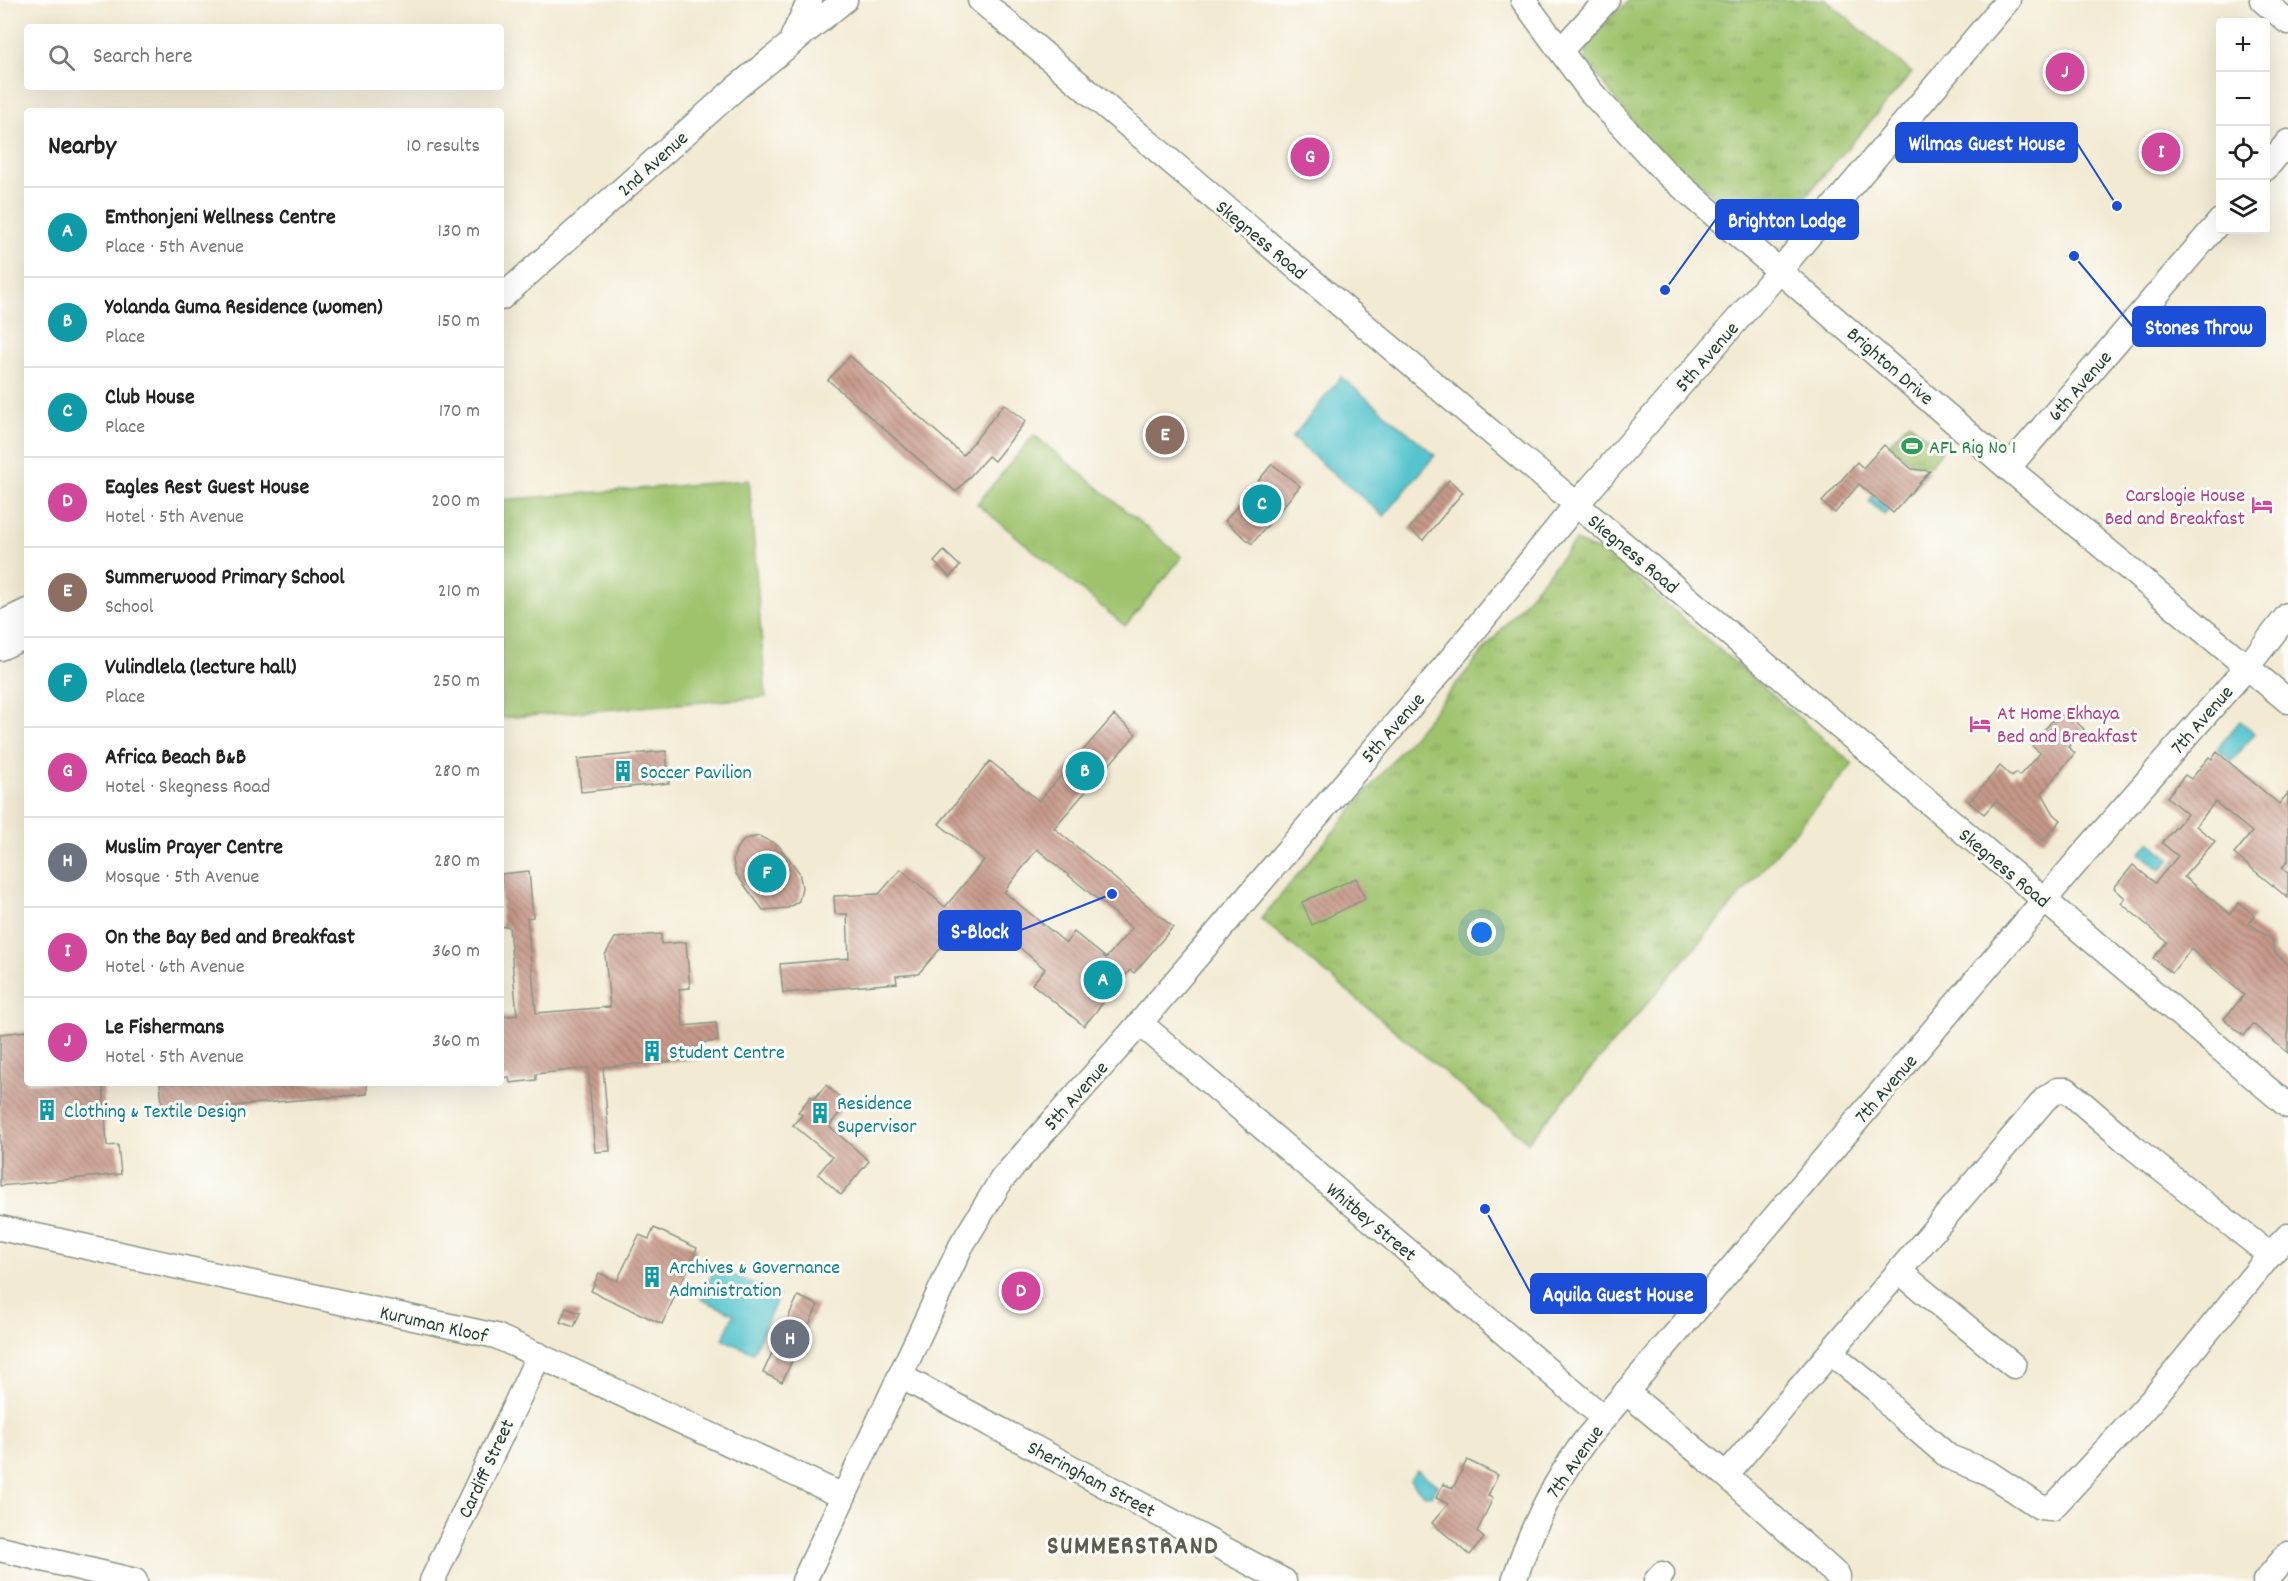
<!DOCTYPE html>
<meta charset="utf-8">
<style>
:root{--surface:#fff;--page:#f6f6f6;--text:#222;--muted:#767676;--line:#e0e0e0;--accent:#0f766e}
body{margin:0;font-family:Dekko,sans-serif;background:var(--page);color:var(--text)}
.controls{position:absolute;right:18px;top:18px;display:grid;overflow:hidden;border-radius:6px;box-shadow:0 6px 24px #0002}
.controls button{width:54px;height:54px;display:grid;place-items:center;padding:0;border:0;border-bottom:2px solid var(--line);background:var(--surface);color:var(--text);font:30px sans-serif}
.you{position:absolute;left:1482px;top:933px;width:21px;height:21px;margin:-15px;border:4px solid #fff;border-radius:50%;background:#1a73e8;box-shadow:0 0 0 9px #1a73e833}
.badge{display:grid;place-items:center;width:39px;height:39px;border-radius:50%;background:var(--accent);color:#fff;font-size:20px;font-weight:700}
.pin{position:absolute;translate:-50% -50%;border:3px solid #fff;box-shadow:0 2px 6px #0006}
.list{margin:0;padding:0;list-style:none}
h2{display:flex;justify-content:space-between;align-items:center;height:78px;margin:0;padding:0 24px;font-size:26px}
h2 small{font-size:20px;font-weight:400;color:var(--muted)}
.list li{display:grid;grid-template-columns:39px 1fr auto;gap:18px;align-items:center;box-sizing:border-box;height:90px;padding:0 24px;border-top:2px solid var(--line)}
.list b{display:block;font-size:22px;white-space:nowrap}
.list p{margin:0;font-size:20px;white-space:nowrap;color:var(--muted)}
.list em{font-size:20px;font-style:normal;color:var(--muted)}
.icon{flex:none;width:33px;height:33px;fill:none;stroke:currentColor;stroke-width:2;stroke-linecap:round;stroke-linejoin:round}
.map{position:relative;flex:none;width:2288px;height:1581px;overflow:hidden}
.search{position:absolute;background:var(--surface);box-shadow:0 6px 24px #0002;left:24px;top:24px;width:480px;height:66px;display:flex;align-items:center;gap:15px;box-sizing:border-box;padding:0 21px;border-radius:6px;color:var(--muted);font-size:22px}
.panel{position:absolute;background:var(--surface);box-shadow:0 6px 24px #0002;left:24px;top:108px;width:480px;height:978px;border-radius:6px}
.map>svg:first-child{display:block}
.green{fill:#9fc36d;stroke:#5f8050;stroke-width:1.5}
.park{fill:url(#park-tufts);stroke:#5f8050;stroke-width:1.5}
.water{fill:#57c4ce;stroke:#3b8081;stroke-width:1.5}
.building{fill:url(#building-back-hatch);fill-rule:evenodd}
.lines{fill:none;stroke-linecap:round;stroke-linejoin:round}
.minor-casing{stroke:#889484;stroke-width:27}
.minor{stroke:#fff;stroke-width:24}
.labels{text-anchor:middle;stroke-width:6;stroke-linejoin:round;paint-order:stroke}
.street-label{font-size:20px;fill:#1f3d34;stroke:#fdfcf7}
.leisure-label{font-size:20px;fill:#27864d;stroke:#fdfcf7;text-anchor:start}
.hotel-label{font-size:20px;fill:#b23c85;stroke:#fdfcf7;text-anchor:end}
.culture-label{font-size:20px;fill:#0d838f;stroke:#fdfcf7;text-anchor:start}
.district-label{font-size:26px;font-weight:bold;letter-spacing:1.5px;fill:#5a5d52;stroke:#fdfcf7}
.leader{fill:none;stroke:#1d4ed8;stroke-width:2}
.callout-dot{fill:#1d4ed8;stroke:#fdfcf7;stroke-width:2}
.callout{fill:#1d4ed8;stroke:#1d4ed8;stroke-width:2}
.callout-label{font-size:21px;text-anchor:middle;font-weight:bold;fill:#fff}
</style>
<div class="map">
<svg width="2288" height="1581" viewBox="0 0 2288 1581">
<defs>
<pattern id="park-tufts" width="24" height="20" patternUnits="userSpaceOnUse" patternTransform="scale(1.5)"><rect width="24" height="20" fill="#9fc36d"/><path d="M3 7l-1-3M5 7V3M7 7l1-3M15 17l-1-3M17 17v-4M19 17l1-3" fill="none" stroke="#81a05a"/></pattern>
<pattern id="building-back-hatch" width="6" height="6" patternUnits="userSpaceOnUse" patternTransform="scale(1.5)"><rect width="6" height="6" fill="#c7998a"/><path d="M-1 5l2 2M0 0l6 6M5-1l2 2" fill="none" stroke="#a17e72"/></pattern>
</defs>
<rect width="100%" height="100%" fill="#fdfcf7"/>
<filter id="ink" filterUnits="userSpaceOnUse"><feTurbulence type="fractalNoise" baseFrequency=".0167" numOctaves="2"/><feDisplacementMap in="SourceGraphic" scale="12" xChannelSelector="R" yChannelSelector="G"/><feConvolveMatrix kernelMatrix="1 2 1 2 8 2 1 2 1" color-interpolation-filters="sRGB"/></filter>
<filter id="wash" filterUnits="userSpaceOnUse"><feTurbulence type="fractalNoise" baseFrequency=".008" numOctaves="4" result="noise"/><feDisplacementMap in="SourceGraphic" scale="24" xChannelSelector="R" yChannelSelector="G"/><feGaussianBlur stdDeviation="1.35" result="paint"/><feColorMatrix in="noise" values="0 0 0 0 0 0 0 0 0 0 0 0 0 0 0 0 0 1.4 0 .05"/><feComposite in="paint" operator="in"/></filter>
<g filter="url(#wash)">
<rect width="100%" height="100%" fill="#f2ead3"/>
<g class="green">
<polygon points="1034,435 1182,557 1125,626 977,504"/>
<polygon points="749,480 766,697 501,718 501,500"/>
</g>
<g class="park">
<path d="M1629 0H1826L1912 73 1768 240 1644 137 1585 59C1588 34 1612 17 1629 0Z"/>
<polygon points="1909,422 1942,451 1930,466 1913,464 1889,444"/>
<polygon points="1575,541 1609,555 1853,764 1528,1142 1261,919"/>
</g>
<g class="water">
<polygon points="1341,377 1435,455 1384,516 1292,438"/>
<polygon points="1877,491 1893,505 1884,515 1869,501"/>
<polygon points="2240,721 2255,733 2232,761 2217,749"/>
<polygon points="2150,842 2170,859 2160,870 2140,853"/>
<polygon points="715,1267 779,1295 753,1353 723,1339 734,1314 701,1299"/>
<polygon points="1417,1470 1438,1486 1431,1496 1423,1494 1410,1480"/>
</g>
<g id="blocks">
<g class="building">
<polygon points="850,356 963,455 1004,404 1026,421 994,461 988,456 956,492 828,380"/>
<polygon points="1884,445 1912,469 1930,471 1893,513 1859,484 1835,513 1822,502 1857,462 1863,468"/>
<polygon points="1272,464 1300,486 1252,544 1225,521"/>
<polygon points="1449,480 1463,492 1423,540 1409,529"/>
<polygon points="944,551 960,566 950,577 934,562"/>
<polygon points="2059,713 2065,719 2069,715 2084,729 2068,747 2075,753 2042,793 2054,814 2061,820 2043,841 1996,801 1984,814 1969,802 2000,766 2012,777 2016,773 2019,776 2040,753 2031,745"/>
<path d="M1114 715 1136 734 1054 828 1173 927 1134 973 1130 970 1084 1026 1032 984 1045 969 983 917 965 938 956 931 918 974 896 976 897 983 783 993 780 964 849 958 847 914H835L834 896 879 894 901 869 945 907 984 860 939 824 990 761 1039 801ZM1037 849 1132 928 1106 958 1074 932 1066 943 1004 892Z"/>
<polygon points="666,751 669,783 581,792 578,759"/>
<polygon points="2217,752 2279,804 2288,793 2288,860 2282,868 2288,873 2288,898 2234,854 2252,832 2215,802 2196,826 2215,841 2184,877 2230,914 2239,903 2255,916 2249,923 2272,940 2274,952 2288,964 2288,1053 2253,1024 2244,1036 2224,1019 2244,995 2191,949 2172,973 2153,958 2167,942 2121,903 2125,898 2114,888 2133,865 2155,883 2178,856 2162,843 2187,814 2167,797 2185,775 2191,779 2209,757 2212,759"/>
<polygon points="759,836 778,845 799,872 802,887 799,901 788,908 763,910 736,874 733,860 736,849 745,839"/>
<polygon points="529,871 533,917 527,918 536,1013 610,1007 605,955 615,938 661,934 661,944 686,942 690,988 679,989 683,1026 716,1023 718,1041 699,1043 701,1059 603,1067 610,1151 595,1152 588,1068 536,1074 536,1080 510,1083 509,1077 501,1078 501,1017 517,1015 509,926 501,927 501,874"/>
<polygon points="1356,878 1365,899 1312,925 1302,902"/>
<polygon points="27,1031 27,1083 103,1083 107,1146 118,1145 121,1174 0,1186 0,1034"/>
<polygon points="160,1083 367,1083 367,1094 163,1112"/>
<polygon points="826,1085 842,1099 836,1106 841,1111 829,1126 869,1161 841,1195 818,1174 832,1157 793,1125 802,1115 798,1112 811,1096 814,1099"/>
<polygon points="654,1228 697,1248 662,1324 591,1291 599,1273 617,1281 639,1235 649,1239"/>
<polygon points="798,1296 818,1305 782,1382 763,1373"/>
<polygon points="566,1308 580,1313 574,1327 560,1322"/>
<polygon points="1467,1460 1498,1475 1488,1496 1493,1498 1477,1532 1484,1538 1470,1555 1432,1523 1448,1504 1436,1498 1443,1484 1453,1488"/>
</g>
</g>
</g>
<g filter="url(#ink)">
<use href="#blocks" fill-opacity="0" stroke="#889484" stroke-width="1.5"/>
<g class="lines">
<defs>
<g id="minor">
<polyline points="980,0 2288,1106"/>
<polyline points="1523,0 1590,91 1666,173 2008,468 2288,701"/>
<polyline points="2262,0 2288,22"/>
<polyline points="793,36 810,0"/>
<polyline points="1561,50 1607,0"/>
<polyline points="2266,168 2288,142"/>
<polyline points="501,298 737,87 845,0"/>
<polyline points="2008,468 2220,221"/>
<polyline points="0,624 27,611"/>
<polyline points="0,648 27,636"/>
<polyline points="1140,1023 1604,1418"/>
<polyline points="0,1228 496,1336 843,1496"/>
<polyline points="1900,1272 2014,1366"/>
<polyline points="1831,1353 1879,1392 1893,1409 1949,1457 1987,1472 2040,1507 2052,1508 2151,1401 2270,1255"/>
<polyline points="900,1376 1284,1581"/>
<polyline points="1626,1392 1726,1475 1838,1576"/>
<polyline points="1726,1475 2046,1098 2058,1090 2067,1090 2133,1147 2270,1255 2288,1236"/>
<polyline points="0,1549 135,1581"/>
<polyline points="432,1581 539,1355"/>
<polyline points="804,1581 961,1246 1002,1179 1140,1023 1446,665 1576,505 1764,289 2008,0"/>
<path d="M1514 1581C1531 1529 1553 1482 1587 1438L2086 851 2247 667 2288 615"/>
<polyline points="1656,1581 1662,1574"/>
<polyline points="2265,1581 2288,1554"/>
</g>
</defs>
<use href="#minor" class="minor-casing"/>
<use href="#minor" class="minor"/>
</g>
</g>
<defs>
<symbol id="stadium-bare" viewBox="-9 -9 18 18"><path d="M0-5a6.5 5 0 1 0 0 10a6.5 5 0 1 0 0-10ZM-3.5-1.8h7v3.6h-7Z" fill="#2e9e5b" stroke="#fdfcf7" stroke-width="2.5" paint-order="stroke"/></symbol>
<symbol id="hotel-bare" viewBox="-9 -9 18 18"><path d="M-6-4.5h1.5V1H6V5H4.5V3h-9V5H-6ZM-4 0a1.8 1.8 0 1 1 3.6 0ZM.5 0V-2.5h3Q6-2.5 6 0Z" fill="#d1479c" stroke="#fdfcf7" stroke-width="2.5" paint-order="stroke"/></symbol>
<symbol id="building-bare" viewBox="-9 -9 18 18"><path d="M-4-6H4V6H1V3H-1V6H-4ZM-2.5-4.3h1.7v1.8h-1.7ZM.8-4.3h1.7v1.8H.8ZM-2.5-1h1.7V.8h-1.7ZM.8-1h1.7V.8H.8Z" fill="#0f9aa8" stroke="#fdfcf7" stroke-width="2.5" paint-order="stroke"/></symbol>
</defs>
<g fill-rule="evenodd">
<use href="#stadium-bare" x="1897" y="431" width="30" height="30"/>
<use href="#hotel-bare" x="2247" y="490" width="30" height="30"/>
<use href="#hotel-bare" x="1965" y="709" width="30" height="30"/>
<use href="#building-bare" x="608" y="756" width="30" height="30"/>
<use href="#building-bare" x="637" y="1036" width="30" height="30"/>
<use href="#building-bare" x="32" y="1095" width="30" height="30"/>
<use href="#building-bare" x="805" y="1098" width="30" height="30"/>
<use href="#building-bare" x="637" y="1262" width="30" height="30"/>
</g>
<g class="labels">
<g class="street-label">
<text transform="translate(652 163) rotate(-42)" y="7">2nd Avenue</text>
<text transform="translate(1262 239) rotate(40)" y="7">Skegness Road</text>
<text transform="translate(1706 356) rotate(-49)" y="7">5th Avenue</text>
<text transform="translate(1891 365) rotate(41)" y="7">Brighton Drive</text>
<text transform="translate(2079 385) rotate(-49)" y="7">6th Avenue</text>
<text transform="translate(1634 553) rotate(40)" y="7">Skegness Road</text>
<text transform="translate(2201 719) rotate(-49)" y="7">7th Avenue</text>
<text transform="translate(1392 727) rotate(-49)" y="7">5th Avenue</text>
<text transform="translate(2005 867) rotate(40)" y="7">Skegness Road</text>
<text transform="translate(1885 1088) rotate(-49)" y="7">7th Avenue</text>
<text transform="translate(1075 1095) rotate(-48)" y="7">5th Avenue</text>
<text transform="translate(1372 1221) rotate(40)" y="7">Whitbey Street</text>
<text transform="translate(434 1323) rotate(13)" y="7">Kuruman Kloof</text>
<text transform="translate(1574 1461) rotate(-55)" y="7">7th Avenue</text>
<text transform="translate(485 1468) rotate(-65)" y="7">Cardiff Street</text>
<text transform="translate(1092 1478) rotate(28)" y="7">Sheringham Street</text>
</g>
<g class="leisure-label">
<text x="1929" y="453">AFL Rig No 1</text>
</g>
<g class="hotel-label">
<text x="2245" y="501">Carslogie House<tspan x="2245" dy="23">Bed and Breakfast</tspan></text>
<text x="1997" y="719" text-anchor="start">At Home Ekhaya<tspan x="1997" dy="23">Bed and Breakfast</tspan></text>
</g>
<g class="culture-label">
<text x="640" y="778">Soccer Pavilion</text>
<text x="669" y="1058">Student Centre</text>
<text x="837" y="1109">Residence<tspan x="837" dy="23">Supervisor</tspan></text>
<text x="64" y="1117">Clothing &amp; Textile Design</text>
<text x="669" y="1273">Archives &amp; Governance<tspan x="669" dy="23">Administration</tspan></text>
</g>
<g class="district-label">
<text x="1133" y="1553">SUMMERSTRAND</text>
</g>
</g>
<path class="leader" d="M2117 206L2077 143M1665 290L1716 219M2074 256L2133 327M1112 894L1021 930M1485 1209L1531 1294"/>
<g class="callout-dot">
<circle cx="2117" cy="206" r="6"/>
<circle cx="1665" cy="290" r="6"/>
<circle cx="2074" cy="256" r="6"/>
<circle cx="1112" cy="894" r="6"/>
<circle cx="1485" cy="1209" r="6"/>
</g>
<g class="callout">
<rect x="1896" y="123" width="181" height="39" rx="6"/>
<rect x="1716" y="200" width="142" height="39" rx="6"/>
<rect x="2133" y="307" width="132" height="39" rx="6"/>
<rect x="939" y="911" width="82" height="39" rx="6"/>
<rect x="1531" y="1274" width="175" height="39" rx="6"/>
</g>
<g class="callout-label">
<text x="1987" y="150">Wilmas Guest House</text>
<text x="1787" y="227">Brighton Lodge</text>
<text x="2199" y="334">Stones Throw</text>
<text x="980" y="938">S-Block</text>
<text x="1618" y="1301">Aquila Guest House</text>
</g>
</svg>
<div class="controls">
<button>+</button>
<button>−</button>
<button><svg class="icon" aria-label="locate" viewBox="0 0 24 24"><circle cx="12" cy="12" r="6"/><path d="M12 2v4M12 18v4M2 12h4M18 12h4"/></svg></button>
<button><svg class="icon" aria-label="layers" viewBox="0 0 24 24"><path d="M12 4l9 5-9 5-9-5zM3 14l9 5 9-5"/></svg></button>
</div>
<div class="you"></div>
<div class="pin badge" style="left:1103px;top:980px;background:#0f9aa8">A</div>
<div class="pin badge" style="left:1085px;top:771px;background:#0f9aa8">B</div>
<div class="pin badge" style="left:1262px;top:504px;background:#0f9aa8">C</div>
<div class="pin badge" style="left:1021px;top:1291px;background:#d1479c">D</div>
<div class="pin badge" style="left:1165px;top:435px;background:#8d6e63">E</div>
<div class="pin badge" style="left:767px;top:873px;background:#0f9aa8">F</div>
<div class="pin badge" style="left:1310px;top:157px;background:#d1479c">G</div>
<div class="pin badge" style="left:790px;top:1339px;background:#6b7280">H</div>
<div class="pin badge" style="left:2161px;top:152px;background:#d1479c">I</div>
<div class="pin badge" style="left:2065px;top:72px;background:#d1479c">J</div>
<div class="search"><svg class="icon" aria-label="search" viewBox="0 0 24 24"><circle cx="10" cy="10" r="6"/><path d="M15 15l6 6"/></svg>Search here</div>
<section class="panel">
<h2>Nearby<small>10 results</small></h2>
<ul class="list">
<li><span class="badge" style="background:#0f9aa8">A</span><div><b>Emthonjeni Wellness Centre</b><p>Place · 5th Avenue</p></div><em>130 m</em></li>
<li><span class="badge" style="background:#0f9aa8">B</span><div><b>Yolanda Guma Residence (women)</b><p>Place</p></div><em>150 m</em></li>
<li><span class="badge" style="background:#0f9aa8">C</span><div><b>Club House</b><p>Place</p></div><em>170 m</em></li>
<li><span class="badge" style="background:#d1479c">D</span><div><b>Eagles Rest Guest House</b><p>Hotel · 5th Avenue</p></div><em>200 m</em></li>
<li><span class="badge" style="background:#8d6e63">E</span><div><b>Summerwood Primary School</b><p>School</p></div><em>210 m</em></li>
<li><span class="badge" style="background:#0f9aa8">F</span><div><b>Vulindlela (lecture hall)</b><p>Place</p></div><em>250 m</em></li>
<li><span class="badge" style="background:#d1479c">G</span><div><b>Africa Beach B&amp;B</b><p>Hotel · Skegness Road</p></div><em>280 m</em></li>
<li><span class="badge" style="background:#6b7280">H</span><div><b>Muslim Prayer Centre</b><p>Mosque · 5th Avenue</p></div><em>280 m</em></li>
<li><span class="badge" style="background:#d1479c">I</span><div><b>On the Bay Bed and Breakfast</b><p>Hotel · 6th Avenue</p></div><em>360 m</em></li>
<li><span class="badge" style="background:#d1479c">J</span><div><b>Le Fishermans</b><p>Hotel · 5th Avenue</p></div><em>360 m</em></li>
</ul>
</section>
</div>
